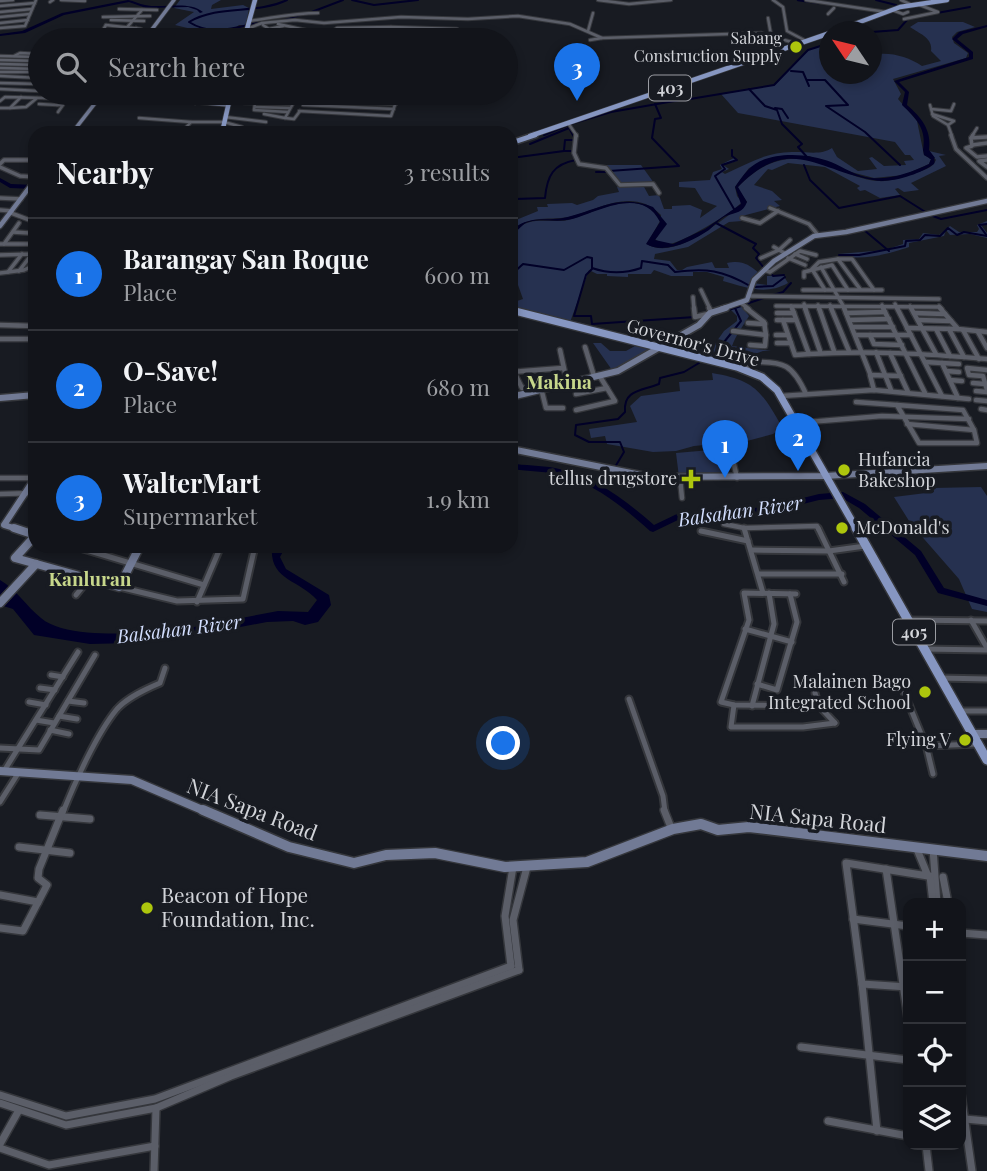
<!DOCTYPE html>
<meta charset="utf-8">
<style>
:root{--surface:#12141a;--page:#1b1d23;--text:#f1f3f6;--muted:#9c9ea2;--line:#313339;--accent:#1a73e8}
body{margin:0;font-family:"Playfair Display",serif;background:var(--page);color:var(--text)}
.controls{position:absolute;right:21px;bottom:21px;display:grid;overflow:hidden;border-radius:14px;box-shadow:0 4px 10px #0003}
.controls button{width:63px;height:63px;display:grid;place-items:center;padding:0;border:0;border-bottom:2px solid var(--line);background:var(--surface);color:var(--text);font:35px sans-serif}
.compass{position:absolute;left:819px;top:21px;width:63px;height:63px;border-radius:50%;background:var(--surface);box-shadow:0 4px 10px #0003;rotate:305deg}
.you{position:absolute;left:504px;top:744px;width:24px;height:24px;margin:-18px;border:5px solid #fff;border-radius:50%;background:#1a73e8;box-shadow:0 0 0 10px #1a73e833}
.badge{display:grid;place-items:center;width:46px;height:46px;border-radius:50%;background:var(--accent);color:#fff;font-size:23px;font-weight:700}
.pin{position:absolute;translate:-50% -58px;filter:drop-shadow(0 2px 4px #0008)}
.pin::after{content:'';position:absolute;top:37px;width:24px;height:21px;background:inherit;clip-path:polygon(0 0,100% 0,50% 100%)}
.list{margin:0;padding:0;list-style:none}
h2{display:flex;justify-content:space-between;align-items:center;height:91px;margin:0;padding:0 28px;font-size:30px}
h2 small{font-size:23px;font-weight:400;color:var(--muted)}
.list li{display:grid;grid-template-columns:46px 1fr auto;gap:21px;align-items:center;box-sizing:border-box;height:112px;padding:0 28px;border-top:2px solid var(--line)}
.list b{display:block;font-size:26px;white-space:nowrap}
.list p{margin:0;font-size:23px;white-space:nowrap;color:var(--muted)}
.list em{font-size:23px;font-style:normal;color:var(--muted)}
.icon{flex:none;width:38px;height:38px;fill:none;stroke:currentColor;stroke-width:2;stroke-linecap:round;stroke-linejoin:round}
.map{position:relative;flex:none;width:987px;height:1171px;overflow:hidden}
.search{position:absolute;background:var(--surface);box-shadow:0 4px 10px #0003;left:28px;top:28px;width:490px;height:77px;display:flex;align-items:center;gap:18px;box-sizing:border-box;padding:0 24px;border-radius:38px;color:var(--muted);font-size:26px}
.panel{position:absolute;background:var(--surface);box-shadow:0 4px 10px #0003;left:28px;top:126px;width:490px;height:427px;border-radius:21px}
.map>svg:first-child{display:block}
.green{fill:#263150}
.water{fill:#010027}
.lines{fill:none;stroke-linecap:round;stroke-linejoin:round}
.stream{stroke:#010027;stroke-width:2}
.canal{stroke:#010027;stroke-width:2.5}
.river{fill:#010027;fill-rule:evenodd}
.street-far4-casing{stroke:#35373c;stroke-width:4.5}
.street-far3-casing{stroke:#35373c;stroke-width:6}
.street-far2-casing{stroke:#35373c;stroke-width:7}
.street-far1-casing{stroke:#35373c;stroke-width:9}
.street-casing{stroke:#35373c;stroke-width:10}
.secondary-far4-casing{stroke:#35373c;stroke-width:5}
.secondary-far3-casing{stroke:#35373c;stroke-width:7}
.secondary-far2-casing{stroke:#35373c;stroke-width:9}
.secondary-far1-casing{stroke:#35373c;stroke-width:11}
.secondary-casing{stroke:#35373c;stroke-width:13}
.primary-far3-casing{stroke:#35373c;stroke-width:6}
.primary-far2-casing{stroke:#35373c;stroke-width:8}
.primary-far1-casing{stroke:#35373c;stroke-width:10}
.primary-casing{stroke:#35373c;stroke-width:12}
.street-far4{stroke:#5b5e68;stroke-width:2.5}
.street-far3{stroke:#5b5e68;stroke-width:3.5}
.street-far2{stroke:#5b5e68;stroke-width:4.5}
.street-far1{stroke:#5b5e68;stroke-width:5}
.street{stroke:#5b5e68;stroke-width:7}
.secondary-far4{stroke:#717a95;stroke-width:3.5}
.secondary-far3{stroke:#717a95;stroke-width:4.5}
.secondary-far2{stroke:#717a95;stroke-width:6}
.secondary-far1{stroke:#717a95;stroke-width:8}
.secondary{stroke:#717a95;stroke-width:10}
.primary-far3{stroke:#8696c1;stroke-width:4.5}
.primary-far2{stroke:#8696c1;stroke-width:5}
.primary-far1{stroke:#8696c1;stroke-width:7}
.primary{stroke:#8696c1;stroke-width:9}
.poi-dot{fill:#adc60d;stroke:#181b22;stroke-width:2.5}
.labels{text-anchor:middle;stroke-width:7;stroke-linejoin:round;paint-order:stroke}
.far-poi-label{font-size:16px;fill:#d2d4d9;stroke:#181b22;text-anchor:end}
.shield{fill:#181b22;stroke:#9a9ca2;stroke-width:2}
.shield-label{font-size:16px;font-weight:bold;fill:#d2d4d9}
.street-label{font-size:18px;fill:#d2d4d9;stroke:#181b22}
.poi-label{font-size:18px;fill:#d2d4d9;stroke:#181b22;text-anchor:end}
.neighbourhood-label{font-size:19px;font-weight:bold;fill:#c7d78b;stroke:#181b22}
.water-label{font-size:19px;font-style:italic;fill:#d2defe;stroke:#181b22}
.near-street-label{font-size:21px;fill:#d2d4d9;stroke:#181b22}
.near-poi-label{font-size:21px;fill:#d2d4d9;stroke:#181b22;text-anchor:start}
</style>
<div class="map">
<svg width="987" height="1171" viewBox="0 0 987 1171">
<rect width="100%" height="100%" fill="#181b22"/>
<g class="green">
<polygon points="180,0 221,0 212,5 211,9 243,5 249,8 246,25 239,25 224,36 242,40 213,40 212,34 175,25 194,12 174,8"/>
<path d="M918 22H963L975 27 957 32 952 37 954 43 968 53 966 58 893 79 901 94 898 99 917 121 924 155 931 159 929 164 904 175 874 178 851 172 809 156H780L749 168 735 187 737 196 742 202C734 212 683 242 670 244 665 245 659 242 655 239L658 236 661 215C633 186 599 210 569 217 548 221 521 213 511 237V216L512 220H516L538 211 537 207H548L547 204 572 203 577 205 593 200 598 196 619 192 617 187H626C615 183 612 170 601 165H641L654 183 643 185 649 196 659 195 664 209H672V206L690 205 702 210 700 218 717 206 703 201 695 188 679 187V182L710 180 713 172 722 169 720 165 734 158 737 161 723 165 729 169 722 172 725 174C749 163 768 151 795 152 809 152 822 155 832 148L837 157 858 171 877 169 869 158 872 157 884 166 906 165 904 161 914 160 910 155H905L895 142 738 113 721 94 775 85 808 50 829 43 830 74H872V62L877 67 880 54C894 53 910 58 922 66L941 61 931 51C933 38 920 34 910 27Z"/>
<path d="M929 151 946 155 939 156 946 166 911 183 919 190 904 192 898 188 895 189 900 195 880 198 865 190 860 191 857 188 860 186 825 167 788 163 772 170 768 169 754 185 772 191 782 200 774 201 780 206 742 216V221L729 222 688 247 655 254 654 259 670 261 677 270H682L687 267 712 262 715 268H729L727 263C742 260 748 264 759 273L752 283 767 285V276L783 275 788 283C765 296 746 287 723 281L724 277 707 272H693V276H671L654 270 651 274H628V277L607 276V274H597L589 270 569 325 511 308 514 302 523 299 518 285 511 284C511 268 507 243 516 231 529 214 554 225 572 219 598 211 642 186 660 221L647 244C676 262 724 217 747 202L737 188C767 156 796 152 836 168 849 174 863 180 878 181 889 182 904 177 915 173 923 170 932 169 936 160Z"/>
<path d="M987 221V225H981L987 233V238L970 234 950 235 946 230 944 236 909 243V247C892 253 858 263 838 254L885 250 903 244V240L919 239 923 233 939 235 950 226 959 232H977L979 229 977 225Z"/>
<path d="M740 305 749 316C743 326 736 335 732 346L771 351H763L749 356 732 351 729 355 722 353 717 360 698 356 712 348 724 331 737 321V316L730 309Z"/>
<polygon points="593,343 601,343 610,351 626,351 635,346 653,349 612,370"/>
<path d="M712 373C754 380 761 390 782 427L773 434 747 441 694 446 676 451 653 452 607 444 605 436 591 438 589 429 637 422 630 406 641 396 680 391 679 382 713 380Z"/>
<polygon points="722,449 727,475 679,477 676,453"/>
<polygon points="981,487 987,496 987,612 972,609 959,579 911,524 894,497 934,492 933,488"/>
</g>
<g class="water">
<path d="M923 149C929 151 937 157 934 164 920 174 891 184 873 180 816 170 790 134 738 187L747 202C743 213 736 212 726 216 719 219 714 226 709 230 693 241 664 255 646 244L660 222C642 185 598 212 572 219 558 223 543 218 529 222 523 223 520 229 516 231L517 237 511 243 516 227C531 216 546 221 563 218 597 211 617 193 653 207L667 224 655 240 673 244 705 229 741 204 735 187C739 181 743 175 748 170 766 150 808 153 831 162 845 168 856 176 871 178 891 180 912 172 929 164L931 159 924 155Z"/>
<path d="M272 546H286L280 557 286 569 329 595 331 605 318 622 305 625 293 621 267 622 193 636 132 643 90 644 34 635 13 609 0 605V580C17 590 26 606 41 618 62 636 111 633 138 634L148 630 194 627 278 611 308 612 317 600C299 579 269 581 272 546Z"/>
</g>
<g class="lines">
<g class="stream">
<polyline points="352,0 374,5 418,0"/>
<polyline points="876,0 896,5"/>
<polyline points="309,13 343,0"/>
<polyline points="937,13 970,7"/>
<polyline points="285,20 300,15"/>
<path d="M266 21C239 26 214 38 189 22 220 4 255 15 287 0"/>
<polyline points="872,32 898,30 907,20"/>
<polyline points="220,33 216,36 222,40"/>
<polyline points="791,71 803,72 809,86"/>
<polyline points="807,80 825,80 848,105 826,106 865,132 900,165"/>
<polyline points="749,89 765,106 777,110 782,124 802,144 798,147 807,157"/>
<polyline points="690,99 774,85 808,50 830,43"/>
<polyline points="448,100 453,96 451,93"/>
<polyline points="775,108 782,109 788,118"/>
<polyline points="571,124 611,112 686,99"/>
<polyline points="568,126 574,137"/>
<polyline points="544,135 566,126"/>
<polyline points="530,144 569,128"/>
<polyline points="564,150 565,140 574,140"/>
<polyline points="732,150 732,156 737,160 722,165 725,169 715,176 734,209"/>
<polyline points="511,158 564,151 572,151 573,156"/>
<polyline points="804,165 810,180 839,208 900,196 927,213"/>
<polyline points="609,171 679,166 652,138 655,119 661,118 655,104"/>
<polyline points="596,172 606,172"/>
<path d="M511 207 515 199 545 198C547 176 553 164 576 160"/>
<polyline points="511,212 511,216"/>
<polyline points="930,215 941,219 987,210"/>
<polyline points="716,223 756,244 753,248 759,254 756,258 764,268"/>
<polyline points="987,224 979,225 987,236"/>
<polyline points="864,230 889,251"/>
<polyline points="839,255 859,255 905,246 906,241 920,240 925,235 940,236 948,228 957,235 964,232 987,236"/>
<polyline points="768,268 773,276 784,275"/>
<polyline points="592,269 586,275 574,316 591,316 592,324 695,317"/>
<path d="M511 275 523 264 564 270 587 257 592 258V268C609 274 624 274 641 268L642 261 668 265 675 272C707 268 722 270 750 286"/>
<polyline points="754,287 773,286 785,277"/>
<polyline points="773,295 783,292 791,283"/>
<polyline points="746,304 764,298"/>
<polyline points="718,313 735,308"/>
<polyline points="712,357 741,321 735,308 741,306"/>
<path d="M615 467 624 452 620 442H589L575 435 576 425 618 419 625 412C623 390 641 391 659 384L660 378 684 372 699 363"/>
<polyline points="598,486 611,470"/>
</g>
<polyline class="canal" points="798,0 819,3"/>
<g class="river">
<path d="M128 0C134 1 139 4 145 5 164 9 188 0 203 12L200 13 197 10 188 7 146 8 129 2 64 15 25 33 0 36V34L22 31 62 13Z"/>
<path d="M987 25V27L963 34 957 39 973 52V59L899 82 909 92 907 105C921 117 932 130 929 150L935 158 930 159 923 150C927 129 916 118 902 105L905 92 894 81 969 57V53L952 39 959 32Z"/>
<polygon points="0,178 11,184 35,185 35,189 10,188 0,182"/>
<path d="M511 463C525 466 540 465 555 468 594 476 624 499 654 525L679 513 767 507 819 494 843 492 865 504 921 551 944 588 987 600V606L938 593 915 555 859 508 842 498 819 500 767 513 680 519 653 532 650 531C622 506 593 482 556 474 541 471 526 471 511 469Z"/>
</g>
<defs>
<g id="street-far4">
<polyline points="61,0 85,1"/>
<polyline points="598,0 629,4 671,0"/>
<polyline points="773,0 783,7 787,31 806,41"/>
<polyline points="806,0 886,12"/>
<polyline points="901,0 912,5"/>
<polyline points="0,1 13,0"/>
<polyline points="50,2 53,0"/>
<polyline points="0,6 35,3"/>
<polyline points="119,9 157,10"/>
<polyline points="892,10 903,14 908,12"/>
<polyline points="0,12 32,9"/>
<polyline points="828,14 834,8"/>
<polyline points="0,17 30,14"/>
<polyline points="103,17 150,16"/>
<polyline points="768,18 771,35"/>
<polyline points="904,19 938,12 917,4"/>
<polyline points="111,20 144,21"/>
<path d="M249 21C273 18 293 13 318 13"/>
<polyline points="0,23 28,20"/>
<polyline points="278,24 319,33 314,40"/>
<polyline points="106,25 141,29 134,40"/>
<polyline points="263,25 269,29 283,26"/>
<polygon points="391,27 391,33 330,33 337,28"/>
<polyline points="0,28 25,26 36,0"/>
<polyline points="247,29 262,23 295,20 324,23 401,17 468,19 518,16 570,24 602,38 761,33 798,44"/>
<polyline points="103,31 123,32"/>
<polyline points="588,31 593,13"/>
<polyline points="319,33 330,33"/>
<polyline points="425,33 458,32"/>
<polyline points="768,34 768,46"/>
<polyline points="99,37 119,37"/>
<polyline points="332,39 457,38 457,29 391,27"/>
<polyline points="97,40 106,25"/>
<polyline points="116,40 142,10"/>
<polyline points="125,40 136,28"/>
<polyline points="277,40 277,35 296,30"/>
<polyline points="297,40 303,30"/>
<polyline points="590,40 602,38"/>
<polyline points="0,56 40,57"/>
<polyline points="14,56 20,53 40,54"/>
<polyline points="0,60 40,61"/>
<polyline points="0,64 40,65"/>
<polyline points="739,64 743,54"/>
<polyline points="0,68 40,69"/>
<polyline points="0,72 40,72"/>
<polyline points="0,76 40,78"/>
<polyline points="0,83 40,84"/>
<polyline points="0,89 40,91"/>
<polyline points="65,93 78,94"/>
<polyline points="182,93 202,94 195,103"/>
<polyline points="246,93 244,103 292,104"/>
<polyline points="299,93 285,118 294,119 300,111"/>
<polyline points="310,93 431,97 433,93"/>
<polyline points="245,95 297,96"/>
<polyline points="333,97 410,101"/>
<polyline points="431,97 447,98"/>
<polyline points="245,99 396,104"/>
<polyline points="229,100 244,100"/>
<polyline points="0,101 5,97 44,98"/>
<polyline points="255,103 254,110 288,112"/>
<polyline points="39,104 57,105 63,99 44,98 50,93"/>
<polyline points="57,105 63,105 58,112"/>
<polyline points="303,105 394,109"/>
<polyline points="930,105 933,116 948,125 952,136"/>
<polyline points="255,107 290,108"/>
<polyline points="0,108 10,108 21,97"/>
<polyline points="10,108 26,107 37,98"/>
<polyline points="931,109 951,111 954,104"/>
<polyline points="299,111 391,116 396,102"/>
<polyline points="264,114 285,118"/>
<polyline points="932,114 954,121 948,125"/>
<polyline points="225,117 266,122"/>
<polyline points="139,118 191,122 181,133 167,133"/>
<polyline points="191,122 224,122 242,127"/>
<polyline points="568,123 577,136"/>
<polyline points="222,130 261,129"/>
<polyline points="133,133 160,133"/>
<polyline points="972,136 977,128"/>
</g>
<g id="street-far3">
<polyline points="576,135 574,153 579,164 606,168 620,185 653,184 659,193"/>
<polyline points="951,135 956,149 987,178"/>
<polyline points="987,137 971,138 972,146 966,148 977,157 987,156"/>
<polyline points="971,138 973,135"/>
<polyline points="972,145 987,143"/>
<polyline points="987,160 979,161 987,167"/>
<polyline points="0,164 4,160 35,160"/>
<polyline points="0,167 20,176 35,177"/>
<polyline points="0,198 21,199"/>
<polyline points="770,208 809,224 818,235"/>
<polyline points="0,210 12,211"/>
<polyline points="11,213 35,222"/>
<polyline points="742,218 760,223 778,211"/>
<polyline points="13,232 29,233"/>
<polyline points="0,244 35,244"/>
<polyline points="4,244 19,223"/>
<polyline points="774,247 786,254"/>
<polyline points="795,254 807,259"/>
<polyline points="0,255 35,254"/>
<polyline points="761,258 779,250 790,240"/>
<polyline points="788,258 805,265"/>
<polyline points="838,259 852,259 874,290"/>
<polyline points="821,267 845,309"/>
<polyline points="764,270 770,272 800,251 816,255"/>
<polyline points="19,271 32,254"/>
<polyline points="8,272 22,254"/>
<polyline points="0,273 24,270 35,265"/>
<polyline points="804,277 804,272 832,265 848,290"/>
<polyline points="701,290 710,309"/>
<polyline points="803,290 882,290"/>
<polyline points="825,290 812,269 819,262 838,259 860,289"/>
<polyline points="750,296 939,299"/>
<polyline points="693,297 694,309"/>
<polyline points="741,303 749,309"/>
<polyline points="804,304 806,309"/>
<polyline points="895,304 898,309"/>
<polyline points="818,305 819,309"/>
<polyline points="830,305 832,309"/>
<polyline points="882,305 884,309"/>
<polyline points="776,306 939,307"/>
<polyline points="791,306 792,309"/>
<polyline points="910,306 912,309"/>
<polyline points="939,306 942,309"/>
</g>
<g id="street-far2">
<polyline points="694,308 695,317 712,313 709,308"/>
<path d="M792 308 809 354C869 350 927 354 987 359"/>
<polyline points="805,308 820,351"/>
<polyline points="819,308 834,351"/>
<polyline points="831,308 849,351"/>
<polyline points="844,308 871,376"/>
<polyline points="883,308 925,393"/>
<polyline points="897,308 942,396"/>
<polyline points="911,308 936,354"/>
<polyline points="940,308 958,329 987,332"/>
<polyline points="777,313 794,313"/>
<polyline points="846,313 885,312"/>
<polyline points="914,313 945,314"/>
<polyline points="777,320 796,320"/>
<polyline points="783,320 795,355 809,354"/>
<polyline points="849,320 889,319"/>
<polyline points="918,320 951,321"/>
<polyline points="748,323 765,324"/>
<polyline points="0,325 35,326"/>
<polyline points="853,327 893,327"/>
<polyline points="907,328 958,329"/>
<polyline points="936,329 950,356"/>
<polyline points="949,329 964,357"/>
<polyline points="963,330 979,359"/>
<polyline points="733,331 766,335 764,322 746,308"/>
<polyline points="978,332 987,348"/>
<polyline points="776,335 788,335"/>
<polyline points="856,335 911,335"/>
<polyline points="870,335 874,344 902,345"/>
<polyline points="0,339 35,339"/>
<polyline points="777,343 791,343"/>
<polyline points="750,345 765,346 766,335"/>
<polyline points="585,347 594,376"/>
<polyline points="560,350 567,382"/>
<polyline points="876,352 891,390"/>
<polyline points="890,353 908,392"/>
<polyline points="925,362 942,363 958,398"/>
<polyline points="942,363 959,364"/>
<path d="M746 370 753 362C784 361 793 365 806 394"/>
<polyline points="987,370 967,368 969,375 983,376 987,390"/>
<polyline points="946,371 959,372"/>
<polyline points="511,372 563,368"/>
<polyline points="514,372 522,388 548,386"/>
<polyline points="950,380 962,381"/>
<polyline points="973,383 985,384"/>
<polyline points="541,388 546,408 563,408"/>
<polyline points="874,390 870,375 901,376"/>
<polyline points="976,391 987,392"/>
<polyline points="576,394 607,388"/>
<polyline points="781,396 874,390 969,399"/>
<polyline points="976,400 987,401"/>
<polyline points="856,402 897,405"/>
<polygon points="897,405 963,410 974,430 977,443 919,443"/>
<polyline points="981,409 987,410"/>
<polyline points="576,410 615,401 599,375"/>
<polyline points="796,423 882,416 969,419"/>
<polyline points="907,424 974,430"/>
<polyline points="731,451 737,478"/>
<polyline points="0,478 35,478"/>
<polyline points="680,478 682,498"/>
<polyline points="0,494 35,493"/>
<polyline points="724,524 744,528 817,526 819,530"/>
</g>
<g id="street-far1">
<polyline points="744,528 763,593"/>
<polyline points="818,528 844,582"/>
<polyline points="701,531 748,541"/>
<polyline points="73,546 204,585"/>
<polyline points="751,550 829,551 865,546"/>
<polyline points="759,574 842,574"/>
<polyline points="119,587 177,601 243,599 255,546"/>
<polyline points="796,594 744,593 749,620 721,702 734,705 819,706"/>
<polyline points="76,595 89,579"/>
<polyline points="197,602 221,546"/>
<polyline points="907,620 987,621"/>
<polyline points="971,620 987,648"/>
<polyline points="745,629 792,642"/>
<polyline points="923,649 987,650"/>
<polyline points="51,675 63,677"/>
<polyline points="940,678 987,679"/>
<polyline points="899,680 926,746 977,744"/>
<polyline points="757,684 777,690 797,622 790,594"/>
<polyline points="40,688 55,690"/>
<polyline points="815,693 819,706 835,723"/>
<polyline points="629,699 663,796 665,812"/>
<polyline points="68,701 84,703"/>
<polyline points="29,702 46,705"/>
<polyline points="734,705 731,727 803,727 835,723"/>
<polyline points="752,706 774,624 769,593"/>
<polyline points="959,711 987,711"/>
<polyline points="59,716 77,719"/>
<polyline points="36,720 54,723"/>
<polyline points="50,730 69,734"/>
<polyline points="926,745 933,774"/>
<polyline points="0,748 39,750 95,655"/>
<polyline points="4,771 78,652"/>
<polyline points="0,802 19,772"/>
<path d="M63 812C75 782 97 733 117 709 128 697 146 689 160 683L165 668"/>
</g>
<g id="street">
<polyline points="664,810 672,830"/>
<polyline points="40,815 90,819"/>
<polyline points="19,847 70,853"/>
<polyline points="933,849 937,903"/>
<polyline points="886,869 908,1018"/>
<polyline points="930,876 933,903"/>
<polyline points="943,877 948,903"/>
<polyline points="0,895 38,902"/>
<polyline points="853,919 908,926"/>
<polyline points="0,928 23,931 47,885 38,878 39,869 63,810"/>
<polyline points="961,933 987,935"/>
<polyline points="511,966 505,916 513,867"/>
<polyline points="519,970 513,920 527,867"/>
<polyline points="862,984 877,1131"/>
<polyline points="908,987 862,984 846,863 928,876 916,847"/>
<polyline points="801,1047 908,1060"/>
<polyline points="961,1094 972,1171"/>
<polyline points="0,1095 66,1116 155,1099 511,966"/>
<polyline points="0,1103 66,1125 156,1108 231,1076 519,970"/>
<polyline points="965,1119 987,1121"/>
<polyline points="828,1121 908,1136"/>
<polyline points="0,1144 19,1110"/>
<polyline points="926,1145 929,1171"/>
<polyline points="0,1148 49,1165 155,1146"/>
<polyline points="154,1171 156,1108"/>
</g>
<g id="secondary-far4">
<polyline points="144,40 174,0"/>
<polyline points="102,94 228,105"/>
<polyline points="72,133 103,93"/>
</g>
<g id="secondary-far3">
<polyline points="0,226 35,180"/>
<polyline points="721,309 747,300 754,280 774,261 814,236 846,232 987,201"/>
</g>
<g id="secondary-far2">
<polyline points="511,397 618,371 699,325 710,313 726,308"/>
<polyline points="0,398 35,395"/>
<polyline points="511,449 651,477 825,476 987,466"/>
<polyline points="20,530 4,525 35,478"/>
</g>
<g id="secondary-far1">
<polyline points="14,528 35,535"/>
<polyline points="35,536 15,558 119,587 140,546"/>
<polyline points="0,603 36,564"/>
<polyline points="972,734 987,734"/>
<polyline points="0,771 132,780 207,812"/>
</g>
<polyline id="secondary" points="203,810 289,847 354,863 386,855 435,853 505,867 587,862 673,829 701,824 718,830 749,827 987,856"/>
<g id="primary-far3">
<polyline points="833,32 900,7 947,0"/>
<polyline points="244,40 255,0"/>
<polyline points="222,133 231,93"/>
<polyline points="530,136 830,33"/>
</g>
<polyline id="primary-far2" points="511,143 535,135"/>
<polyline id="primary-far1" points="511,310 737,367 762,377 777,390 857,530"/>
<polyline id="primary" points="856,528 987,760"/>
</defs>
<use href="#street-far4" class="street-far4-casing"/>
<use href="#street-far3" class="street-far3-casing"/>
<use href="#street-far2" class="street-far2-casing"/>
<use href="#street-far1" class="street-far1-casing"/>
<use href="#street" class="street-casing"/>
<use href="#secondary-far4" class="secondary-far4-casing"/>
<use href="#secondary-far3" class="secondary-far3-casing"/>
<use href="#secondary-far2" class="secondary-far2-casing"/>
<use href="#secondary-far1" class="secondary-far1-casing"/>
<use href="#secondary" class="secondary-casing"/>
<use href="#primary-far3" class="primary-far3-casing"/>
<use href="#primary-far2" class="primary-far2-casing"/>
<use href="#primary-far1" class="primary-far1-casing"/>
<use href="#primary" class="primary-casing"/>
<use href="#street-far4" class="street-far4"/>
<use href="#street-far3" class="street-far3"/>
<use href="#street-far2" class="street-far2"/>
<use href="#street-far1" class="street-far1"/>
<use href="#street" class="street"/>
<use href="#secondary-far4" class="secondary-far4"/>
<use href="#secondary-far3" class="secondary-far3"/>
<use href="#secondary-far2" class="secondary-far2"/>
<use href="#secondary-far1" class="secondary-far1"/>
<use href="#secondary" class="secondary"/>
<use href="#primary-far3" class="primary-far3"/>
<use href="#primary-far2" class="primary-far2"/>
<use href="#primary-far1" class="primary-far1"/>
<use href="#primary" class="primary"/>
</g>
<g class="poi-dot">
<circle cx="796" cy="47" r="7"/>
<circle cx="844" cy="470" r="7"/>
<path d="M687.5 468.5h7v7h7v7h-7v7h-7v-7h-7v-7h7z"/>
<circle cx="842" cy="528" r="7"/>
<circle cx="925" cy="692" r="7"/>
<circle cx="965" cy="740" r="7"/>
<circle cx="147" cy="908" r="7"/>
</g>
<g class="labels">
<g class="far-poi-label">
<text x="782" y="44">Sabang<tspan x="782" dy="18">Construction Supply</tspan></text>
</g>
<g class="shield">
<rect x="649" y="75.5" width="42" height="25" rx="5"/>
<rect x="893" y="619.5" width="42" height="25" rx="5"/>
</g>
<g class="shield-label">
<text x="670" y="94">403</text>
<text x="914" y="638">405</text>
</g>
<g class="street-label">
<text transform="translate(693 343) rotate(15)" y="6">Governor's Drive</text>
</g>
<g class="poi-label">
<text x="858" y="466" text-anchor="start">Hufancia<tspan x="858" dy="21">Bakeshop</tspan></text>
<text x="677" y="485">tellus drugstore</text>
<text x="856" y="534" text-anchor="start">McDonald's</text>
<text x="911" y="688">Malainen Bago<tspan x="911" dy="21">Integrated School</tspan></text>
<text x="951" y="746">Flying V</text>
</g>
<g class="neighbourhood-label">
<text x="559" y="389">Makina</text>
<text x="90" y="586">Kanluran</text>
</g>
<g class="water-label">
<text transform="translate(740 511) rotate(-8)" y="7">Balsahan River</text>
<text transform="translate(179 629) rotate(-7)" y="7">Balsahan River</text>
</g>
<g class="near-street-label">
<text transform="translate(252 810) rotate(21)" y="7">NIA Sapa Road</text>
<text transform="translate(818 819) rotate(6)" y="7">NIA Sapa Road</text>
</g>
<g class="near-poi-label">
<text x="161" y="903">Beacon of Hope<tspan x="161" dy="24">Foundation, Inc.</tspan></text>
</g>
</g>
</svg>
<div class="controls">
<button>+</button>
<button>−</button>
<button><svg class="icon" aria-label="locate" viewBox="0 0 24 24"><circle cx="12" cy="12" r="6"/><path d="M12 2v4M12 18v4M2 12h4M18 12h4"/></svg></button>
<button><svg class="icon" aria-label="layers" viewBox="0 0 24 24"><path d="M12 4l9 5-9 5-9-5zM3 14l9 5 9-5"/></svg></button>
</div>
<svg class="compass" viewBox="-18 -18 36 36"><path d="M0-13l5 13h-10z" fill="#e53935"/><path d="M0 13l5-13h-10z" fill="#9c9ea2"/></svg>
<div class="you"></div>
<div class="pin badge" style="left:725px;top:478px">1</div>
<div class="pin badge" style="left:798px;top:471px">2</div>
<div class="pin badge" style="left:577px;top:101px">3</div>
<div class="search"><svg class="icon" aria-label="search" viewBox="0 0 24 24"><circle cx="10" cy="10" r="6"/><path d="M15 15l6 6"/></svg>Search here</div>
<section class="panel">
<h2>Nearby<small>3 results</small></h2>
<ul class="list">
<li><span class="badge">1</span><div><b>Barangay San Roque</b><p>Place</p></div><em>600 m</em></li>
<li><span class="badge">2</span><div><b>O-Save!</b><p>Place</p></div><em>680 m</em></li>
<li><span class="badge">3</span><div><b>WalterMart</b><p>Supermarket</p></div><em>1.9 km</em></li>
</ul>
</section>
</div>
